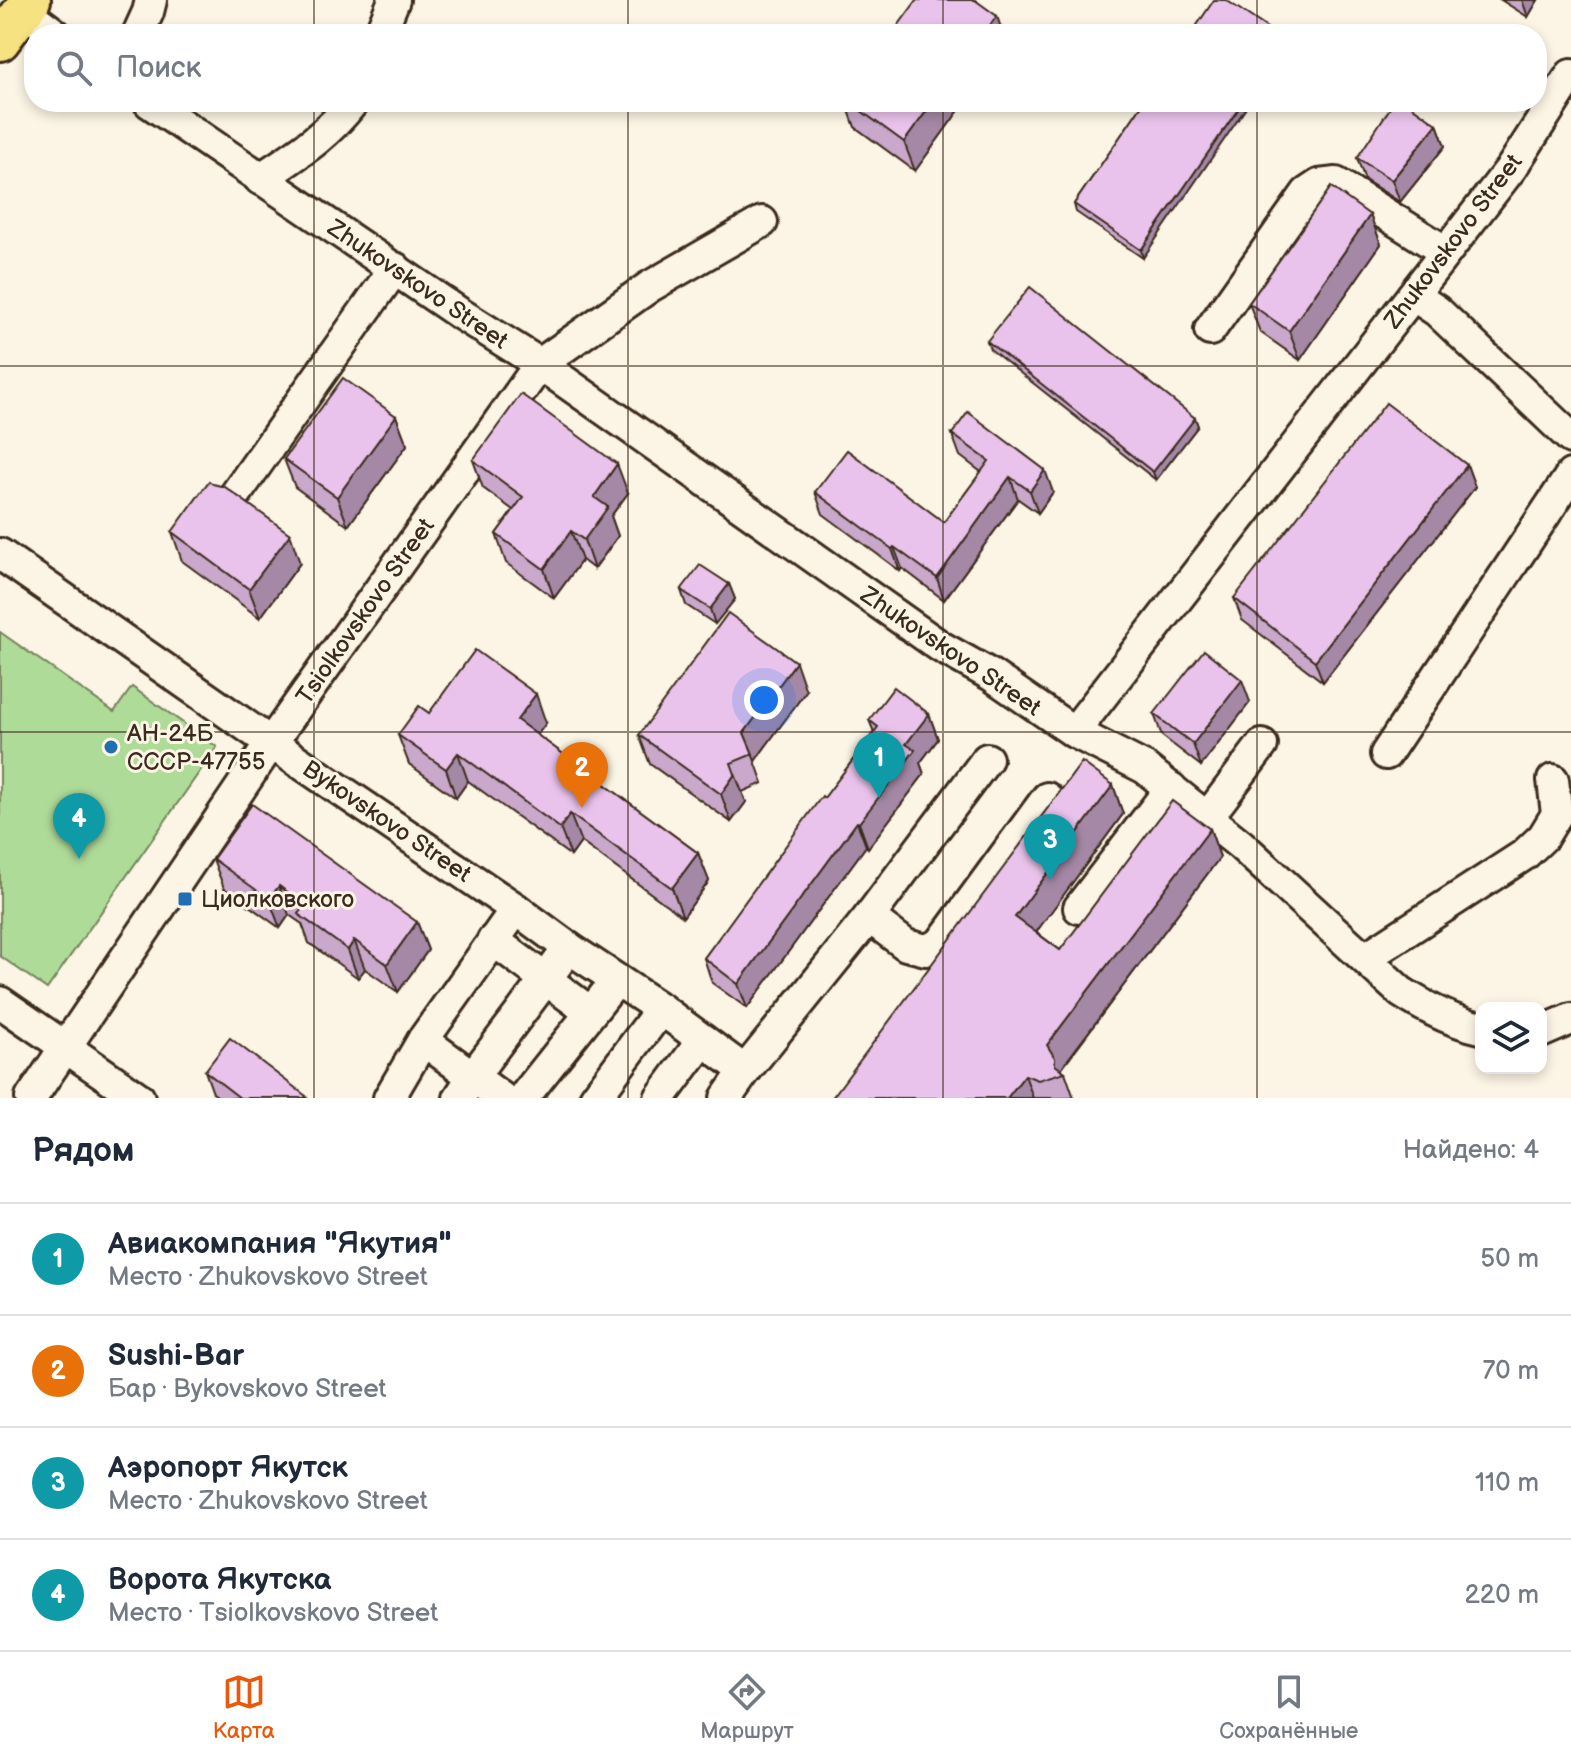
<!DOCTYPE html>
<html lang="ru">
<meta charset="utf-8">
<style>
:root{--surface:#fff;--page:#f2f2f3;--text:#1f2937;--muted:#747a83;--line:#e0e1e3;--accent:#ea580c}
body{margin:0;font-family:"Balsamiq Sans",sans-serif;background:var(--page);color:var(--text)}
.controls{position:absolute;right:24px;bottom:24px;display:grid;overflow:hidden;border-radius:16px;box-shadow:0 4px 12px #0003}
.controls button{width:72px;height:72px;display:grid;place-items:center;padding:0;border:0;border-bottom:2px solid var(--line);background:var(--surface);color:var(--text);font:40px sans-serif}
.you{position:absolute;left:764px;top:700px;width:28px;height:28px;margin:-20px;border:6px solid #fff;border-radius:50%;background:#1a73e8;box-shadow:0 0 0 12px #1a73e833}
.badge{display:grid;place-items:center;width:52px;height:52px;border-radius:50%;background:var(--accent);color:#fff;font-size:26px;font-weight:700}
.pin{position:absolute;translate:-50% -66px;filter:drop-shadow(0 2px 4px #0008)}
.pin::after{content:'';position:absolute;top:42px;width:28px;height:24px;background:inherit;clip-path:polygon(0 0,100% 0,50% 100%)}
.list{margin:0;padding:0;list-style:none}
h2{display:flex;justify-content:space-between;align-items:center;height:104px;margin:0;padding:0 32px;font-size:34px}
h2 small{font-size:26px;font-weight:400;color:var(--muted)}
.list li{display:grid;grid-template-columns:52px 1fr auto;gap:24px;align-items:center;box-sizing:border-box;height:112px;padding:0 32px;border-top:2px solid var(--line)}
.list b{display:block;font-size:30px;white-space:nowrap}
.list p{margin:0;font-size:26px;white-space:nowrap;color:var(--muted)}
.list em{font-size:26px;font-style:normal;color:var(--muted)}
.icon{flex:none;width:44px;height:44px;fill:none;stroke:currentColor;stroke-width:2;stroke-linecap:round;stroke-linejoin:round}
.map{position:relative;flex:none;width:1571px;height:1098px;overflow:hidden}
.search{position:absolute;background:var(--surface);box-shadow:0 4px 12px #0003;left:24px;right:24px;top:24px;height:88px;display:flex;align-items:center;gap:20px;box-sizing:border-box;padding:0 28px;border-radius:32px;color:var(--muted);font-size:30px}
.sheet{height:552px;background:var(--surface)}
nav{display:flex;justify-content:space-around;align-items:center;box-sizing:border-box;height:112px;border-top:2px solid var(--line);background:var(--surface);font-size:22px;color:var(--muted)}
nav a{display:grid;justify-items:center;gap:4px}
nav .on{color:var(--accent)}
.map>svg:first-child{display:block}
.green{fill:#afdb99;stroke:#75825c;stroke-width:2}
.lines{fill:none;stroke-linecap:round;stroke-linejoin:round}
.minor-casing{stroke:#3b2a1e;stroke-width:36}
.major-casing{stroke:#3b2a1e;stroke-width:44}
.minor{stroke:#fcf5e5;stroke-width:30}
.major{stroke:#f7e281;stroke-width:38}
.wall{fill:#c9a8cb;stroke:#3b2a1e;stroke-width:2}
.shaded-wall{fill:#a488a5;stroke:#3b2a1e;stroke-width:2}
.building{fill:#eac3ec;stroke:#3b2a1e;stroke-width:2}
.grid{fill:none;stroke:#3b2a1e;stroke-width:2;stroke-opacity:0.55}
.poi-dot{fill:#1f6fb2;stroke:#fcf5e5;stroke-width:3}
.labels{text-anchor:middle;stroke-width:6;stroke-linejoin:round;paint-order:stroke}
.street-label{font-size:24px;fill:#3b2a1e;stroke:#fcf5e5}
.poi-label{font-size:24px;fill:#3b2a1e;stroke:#fcf5e5;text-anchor:start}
</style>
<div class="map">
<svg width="1571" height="1098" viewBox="0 0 1571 1098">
<rect width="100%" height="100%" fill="#fcf5e5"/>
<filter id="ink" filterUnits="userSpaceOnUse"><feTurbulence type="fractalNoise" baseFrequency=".0125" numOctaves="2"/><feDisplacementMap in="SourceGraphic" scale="16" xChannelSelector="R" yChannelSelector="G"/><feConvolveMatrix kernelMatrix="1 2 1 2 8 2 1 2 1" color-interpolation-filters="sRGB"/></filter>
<g filter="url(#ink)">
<polygon class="green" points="0,632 114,712 132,687 217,747 47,989 0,956"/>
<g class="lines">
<defs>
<g id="minor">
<polyline points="23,10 55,34"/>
<polyline points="138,34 148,12 151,0"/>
<polyline points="380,34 394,0"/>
<path d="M149 102 459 313 540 364 941 647 991 675 1074 732 1145 768 1241 845 1401 992C1426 1008 1452 1022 1481 1028"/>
<path d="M260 179C297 154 325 138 353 102"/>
<polyline points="1413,295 1437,311 1571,438"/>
<polyline points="1210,330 1307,193 1319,185 1336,183 1446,252"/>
<polyline points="233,498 395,268"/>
<polyline points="0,554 271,743 516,909 569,948 661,1009 745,1071 726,1098"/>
<polyline points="1074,732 1512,167 1571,75"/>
<polyline points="1386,754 1571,475"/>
<polyline points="1207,818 1262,745"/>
<polyline points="1079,908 1171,788"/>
<polyline points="869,917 906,945 926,950 940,944 1047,798"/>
<polyline points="493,940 590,1012"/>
<polyline points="1365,958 1524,855 1543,837 1557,814 1553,780"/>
<polyline points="0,1002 139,1098"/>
<polyline points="1541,1032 1571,1019"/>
<polyline points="423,1040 502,1098"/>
<polyline points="745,1071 869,917 987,759"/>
<polyline points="31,1098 271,743 540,364 649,287 762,222"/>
<polyline points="389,1098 423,1040 516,909"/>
<polyline points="459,1098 473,1076 569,948"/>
<polyline points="523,1098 616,981"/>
<polyline points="595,1098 661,1009"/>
<polyline points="660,1098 703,1040"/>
</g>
<polyline id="major" points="0,41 31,0"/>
</defs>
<use href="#minor" class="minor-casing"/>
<use href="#major" class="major-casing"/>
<use href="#minor" class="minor"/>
<use href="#major" class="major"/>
</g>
<g class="wall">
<polygon points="1501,0 1538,0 1528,17"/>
<polygon points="846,102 965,102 915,171 855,127"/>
<polygon points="1144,102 1143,258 1076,212 1074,204"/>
<polygon points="1437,124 1445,146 1400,202 1365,180 1357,158"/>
<polygon points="1370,215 1381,244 1300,360 1260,332 1249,303"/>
<polygon points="987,341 1195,418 1198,426 1156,480 990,349"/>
<polygon points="396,416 407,445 348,526 295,487 284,459"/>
<polygon points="952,434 1053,492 1038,513 1018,499 944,600 902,568 900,571 823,514 815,492 944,522 981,472 960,456"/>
<polygon points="473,460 628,493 611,516 618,536 594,569 582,560 554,598 506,563 496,534 513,510 483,488"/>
<polygon points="1467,465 1475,487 1323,682 1242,620 1234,598"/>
<polygon points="172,532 300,563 260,618 182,561"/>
<polygon points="729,584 735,599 715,624 686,605 681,590"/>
<polygon points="806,691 755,761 763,783 742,792 746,802 731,822 650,764 639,735"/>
<polygon points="1250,702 1201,766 1162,736 1154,714"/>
<polygon points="929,714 938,739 920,763 924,774 868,848 866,846 747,1008 712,983 704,958 874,732 869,720"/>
<polygon points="546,723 537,735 698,853 709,881 683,917 581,842 571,856 468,781 456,798 409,764 398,735"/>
<polygon points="1113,785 1123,814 1036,932 1060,950 1210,829 1220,857 1061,1069 1065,1072 1074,1098 832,1098"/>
<polygon points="213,859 417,922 428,950 398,992 365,969 358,978 309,943 302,924 289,915 280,928 224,888"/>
<polygon points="205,1071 306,1096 307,1098 220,1098 213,1093"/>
</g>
<g class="shaded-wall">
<polygon points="1522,0 1538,0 1528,17"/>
<polygon points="997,16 1003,34 983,34"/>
<polygon points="933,102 965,102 915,171 904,142"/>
<polygon points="1243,102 1250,102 1143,258 1141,250"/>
<polygon points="1437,124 1445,146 1400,202 1392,180"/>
<polygon points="1370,215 1381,244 1300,360 1289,331"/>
<polygon points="396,416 407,445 348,526 337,497"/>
<polygon points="1195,418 1198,426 1156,480 1153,472"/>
<polygon points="617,464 628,493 611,516 618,536 594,569 584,540 594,497"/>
<polygon points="1467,465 1475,487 1323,682 1315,661"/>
<polygon points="1045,470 1053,492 1038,513 1030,491"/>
<polygon points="1010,477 1018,499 944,600 937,578"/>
<polygon points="571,531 582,560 554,598 544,569"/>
<polygon points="290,534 300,563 260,618 249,589"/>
<polygon points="894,547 902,568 900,571 892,549"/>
<polygon points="729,584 735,599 715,624 710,609"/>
<polygon points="796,662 806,691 755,761 744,733"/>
<polygon points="1242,680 1250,702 1201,766 1193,744"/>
<polygon points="536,694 546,723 527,749 517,720"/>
<polygon points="929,714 938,739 920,763 924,774 868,848 859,823 906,744"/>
<polygon points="458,753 468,781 456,798 446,769"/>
<polygon points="735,774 746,802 731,822 721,794"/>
<polygon points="1113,785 1123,814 1026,946 1015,917"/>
<polygon points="570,814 581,842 571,856 560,828"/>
<polygon points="857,822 866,846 747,1008 738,984"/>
<polygon points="1210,829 1220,857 1060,1070 1058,1074 1047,1045"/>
<polygon points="698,853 709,881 683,917 672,888"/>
<polygon points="279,886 289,915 280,928 269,899"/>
<polygon points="417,922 428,950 398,992 387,964"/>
<polygon points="354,940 365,969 358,978 348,950"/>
<polygon points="1025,1075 1033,1098 1007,1098"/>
</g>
<g class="building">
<polygon points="917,0 975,0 997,16 983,34 892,34"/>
<polygon points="1214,0 1226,0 1276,34 1191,34"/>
<polygon points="849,102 933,102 904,142"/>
<polygon points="1144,102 1243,102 1141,250 1074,204"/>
<polygon points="1394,102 1406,102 1437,124 1392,180 1357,158"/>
<polygon points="1331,187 1370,215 1289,331 1249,303"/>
<polygon points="1030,287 1195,418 1153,472 987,341"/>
<polygon points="343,378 396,416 337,497 284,459"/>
<polygon points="521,394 617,464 594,497 608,507 584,540 571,531 544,569 496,534 523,497 473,460"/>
<polygon points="1386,403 1467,465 1315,661 1234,598"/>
<polygon points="968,412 1045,470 1030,491 1010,477 937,578 894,547 892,549 815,492 847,450 944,522 989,461 952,434"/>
<polygon points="209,481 213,484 225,487 290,534 249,589 172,532"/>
<polygon points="700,565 729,584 710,609 681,590"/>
<polygon points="728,613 796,662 744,733 753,754 731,763 735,774 721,794 639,735"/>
<polygon points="475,650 536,694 517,720 698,853 672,888 570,814 560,828 458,753 446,769 398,735 419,706 429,713"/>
<polygon points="1204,650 1242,680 1193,744 1154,714"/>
<polygon points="894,687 929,714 906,744 915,750 859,823 857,822 738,984 704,958 822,796 824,798 878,727 869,720"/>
<polygon points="1082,762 1113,785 1015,917 1060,950 1172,801 1210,829 1047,1045 1055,1058 1055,1065 1065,1072 1038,1080 1025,1075 1007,1098 832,1098"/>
<polygon points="252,804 417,922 387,964 354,940 348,950 298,914 305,905 279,886 269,899 213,859"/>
<polygon points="230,1038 306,1096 305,1098 240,1098 205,1071"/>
</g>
</g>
<path class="grid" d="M314 0V34M628 0V34M943 0V34M1257 0V34M314 102V1098M628 102V1098M943 102V1098M1257 102V1098M0 366H1571M0 732H1571"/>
<g class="poi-dot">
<circle cx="111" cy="747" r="8"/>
<rect x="177" y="891" width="16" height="16" rx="4"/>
</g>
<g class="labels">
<g class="street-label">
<text transform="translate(1453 241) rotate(-53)" y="8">Zhukovskovo Street</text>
<text transform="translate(418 284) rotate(34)" y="8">Zhukovskovo Street</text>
<text transform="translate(365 611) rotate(-55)" y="8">Tsiolkovskovo Street</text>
<text transform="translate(951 651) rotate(34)" y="8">Zhukovskovo Street</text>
<text transform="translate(387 821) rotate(34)" y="8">Bykovskovo Street</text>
</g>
<g class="poi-label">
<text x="127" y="741">АН-24Б<tspan x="127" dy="28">СССР-47755</tspan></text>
<text x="201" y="907">Циолковского</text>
</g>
</g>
</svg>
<div class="controls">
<button><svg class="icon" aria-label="layers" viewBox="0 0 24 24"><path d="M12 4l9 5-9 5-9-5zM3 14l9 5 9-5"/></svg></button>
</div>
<div class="you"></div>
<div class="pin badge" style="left:879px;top:798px;background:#0f9aa8">1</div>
<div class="pin badge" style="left:582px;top:808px;background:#e8710a">2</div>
<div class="pin badge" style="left:1050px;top:880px;background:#0f9aa8">3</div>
<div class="pin badge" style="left:79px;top:859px;background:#0f9aa8">4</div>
<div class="search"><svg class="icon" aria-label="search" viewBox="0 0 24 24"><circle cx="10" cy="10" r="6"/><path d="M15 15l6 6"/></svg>Поиск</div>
</div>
<section class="sheet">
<h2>Рядом<small>Найдено: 4</small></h2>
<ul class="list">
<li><span class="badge" style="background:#0f9aa8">1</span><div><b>Авиакомпания &quot;Якутия&quot;</b><p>Место · Zhukovskovo Street</p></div><em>50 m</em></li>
<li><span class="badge" style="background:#e8710a">2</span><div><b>Sushi-Bar</b><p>Бар · Bykovskovo Street</p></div><em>70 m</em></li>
<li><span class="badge" style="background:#0f9aa8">3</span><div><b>Аэропорт Якутск</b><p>Место · Zhukovskovo Street</p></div><em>110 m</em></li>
<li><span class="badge" style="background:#0f9aa8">4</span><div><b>Ворота Якутска</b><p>Место · Tsiolkovskovo Street</p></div><em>220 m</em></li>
</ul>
</section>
<nav>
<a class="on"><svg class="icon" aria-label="map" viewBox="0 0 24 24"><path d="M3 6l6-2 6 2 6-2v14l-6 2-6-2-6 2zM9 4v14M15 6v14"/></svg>Карта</a>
<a><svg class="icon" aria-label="directions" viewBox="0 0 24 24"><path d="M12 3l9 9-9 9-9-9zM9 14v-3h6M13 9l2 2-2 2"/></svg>Маршрут</a>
<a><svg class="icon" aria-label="saved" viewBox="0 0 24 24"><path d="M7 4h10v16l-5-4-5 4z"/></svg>Сохранённые</a>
</nav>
